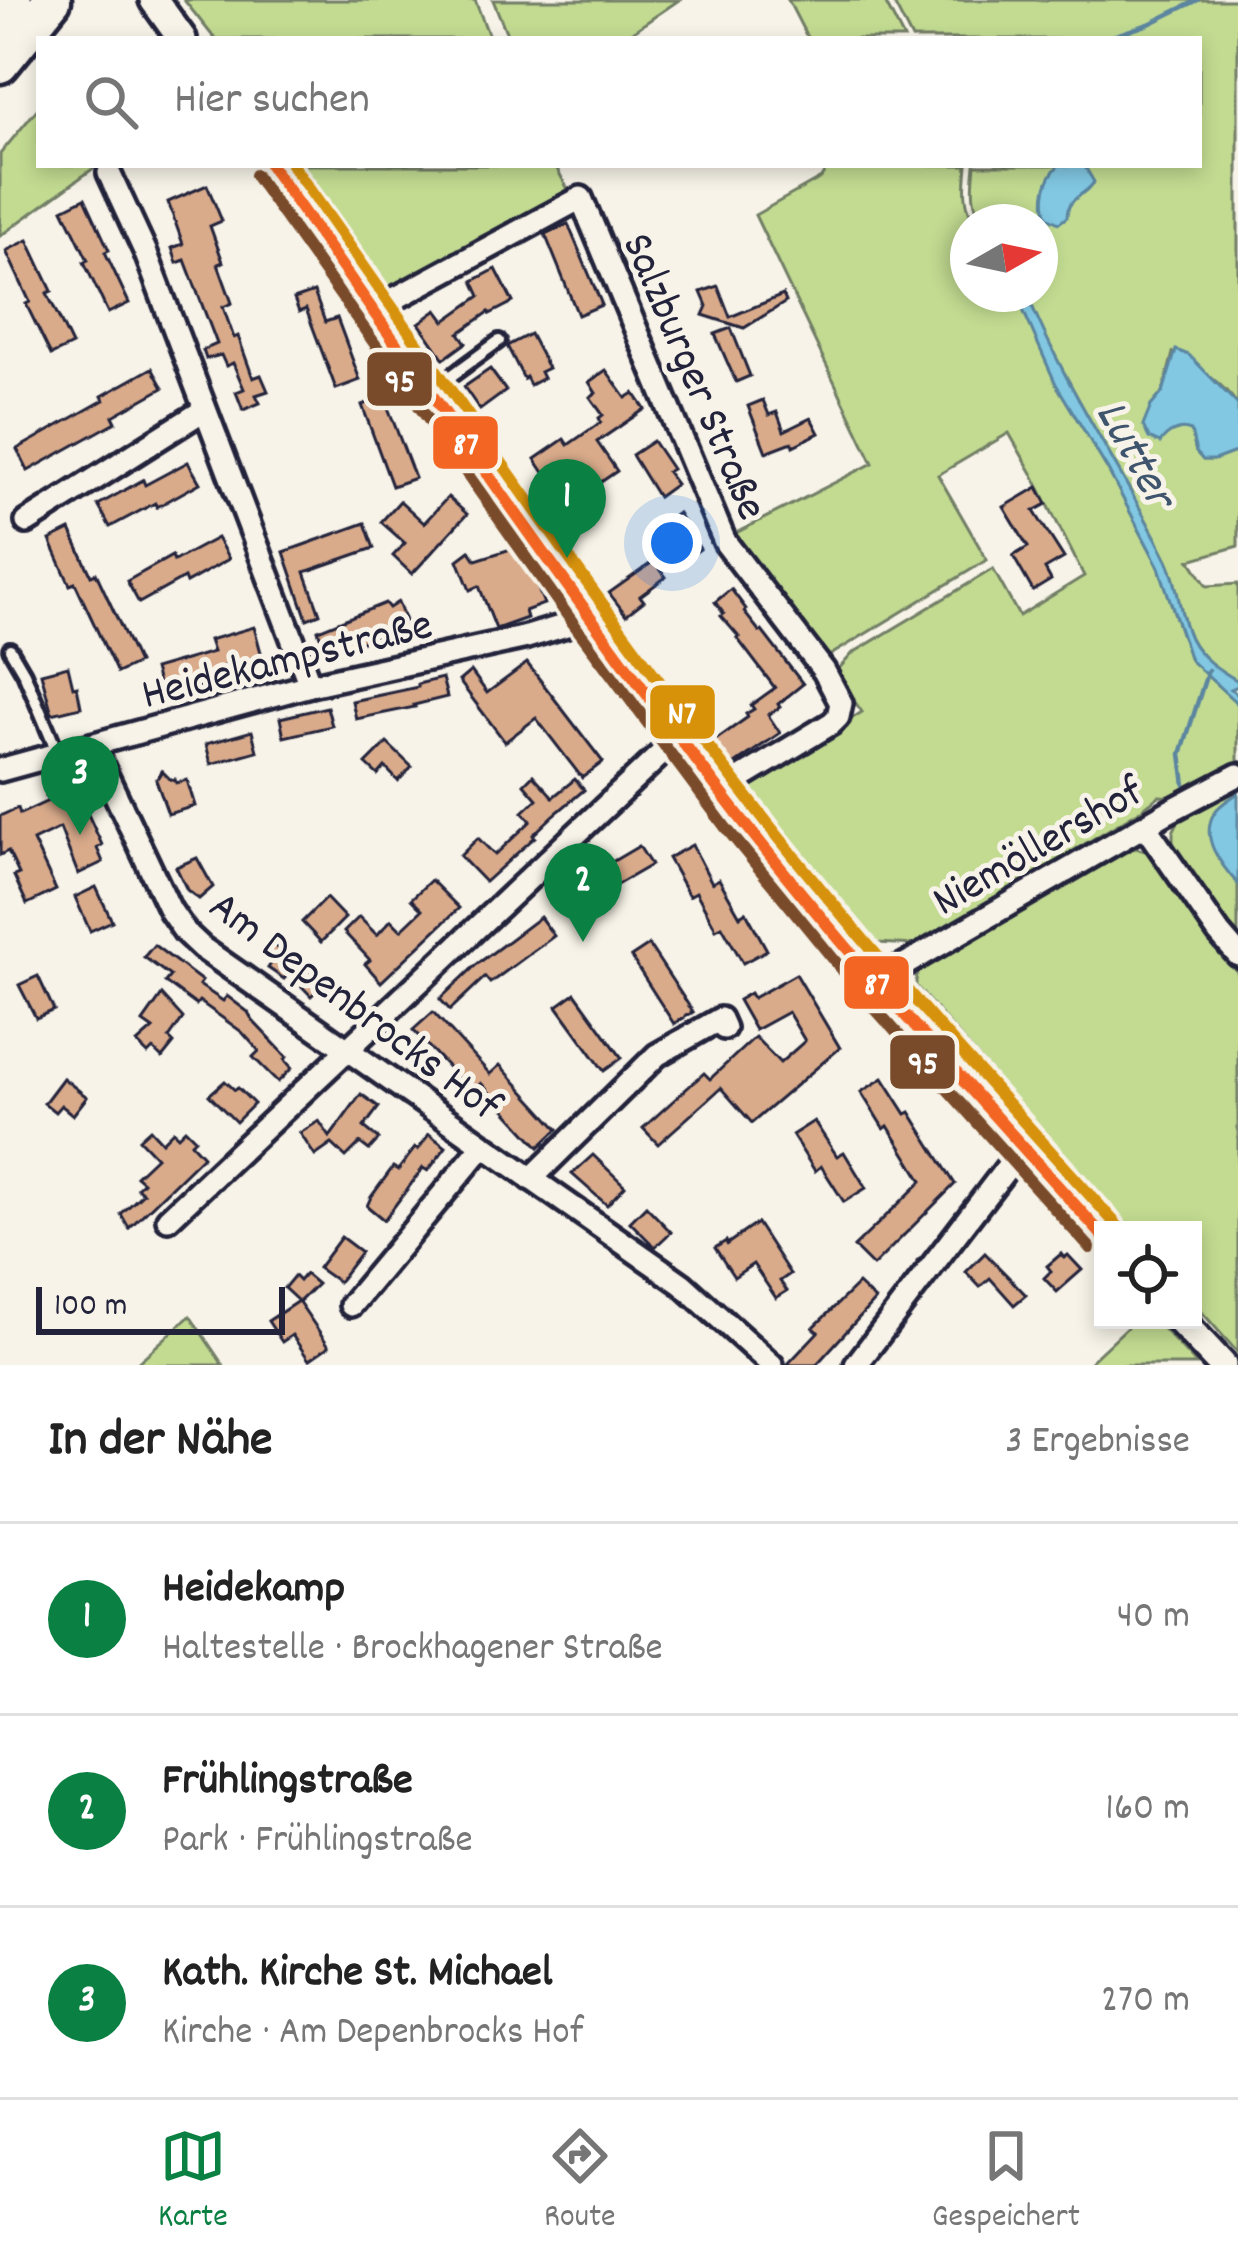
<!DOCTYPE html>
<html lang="de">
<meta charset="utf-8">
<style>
:root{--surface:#fff;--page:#f2f2f2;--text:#222;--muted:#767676;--line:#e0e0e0;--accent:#0b8043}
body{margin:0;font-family:Dekko,sans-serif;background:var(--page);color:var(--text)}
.controls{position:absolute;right:36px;bottom:36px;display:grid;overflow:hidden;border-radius:0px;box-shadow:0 6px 18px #0003}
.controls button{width:108px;height:108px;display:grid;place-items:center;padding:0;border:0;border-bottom:3px solid var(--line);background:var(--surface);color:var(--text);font:60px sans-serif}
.compass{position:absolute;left:950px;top:204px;width:108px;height:108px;border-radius:50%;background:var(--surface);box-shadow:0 6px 18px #0003;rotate:81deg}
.scale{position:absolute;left:36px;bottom:30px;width:249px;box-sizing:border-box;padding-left:12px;border:6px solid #22223b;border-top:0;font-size:33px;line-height:42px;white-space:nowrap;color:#22223b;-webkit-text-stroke:9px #f7f3e8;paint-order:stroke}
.you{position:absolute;left:672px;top:543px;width:42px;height:42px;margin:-30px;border:9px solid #fff;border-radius:50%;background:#1a73e8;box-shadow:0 0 0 18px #1a73e833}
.badge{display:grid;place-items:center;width:78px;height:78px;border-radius:50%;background:var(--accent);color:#fff;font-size:39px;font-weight:700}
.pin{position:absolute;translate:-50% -99px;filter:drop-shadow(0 3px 6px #0008)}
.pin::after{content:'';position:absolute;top:63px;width:42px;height:36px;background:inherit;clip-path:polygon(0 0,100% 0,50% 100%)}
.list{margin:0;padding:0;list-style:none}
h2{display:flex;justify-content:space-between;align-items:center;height:156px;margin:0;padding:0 48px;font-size:51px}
h2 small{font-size:39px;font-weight:400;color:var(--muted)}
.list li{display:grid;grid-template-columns:78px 1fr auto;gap:36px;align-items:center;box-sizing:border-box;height:192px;padding:0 48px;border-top:3px solid var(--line)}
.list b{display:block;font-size:45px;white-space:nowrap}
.list p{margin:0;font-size:39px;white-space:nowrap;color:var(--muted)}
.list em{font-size:39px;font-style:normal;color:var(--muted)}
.icon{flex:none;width:66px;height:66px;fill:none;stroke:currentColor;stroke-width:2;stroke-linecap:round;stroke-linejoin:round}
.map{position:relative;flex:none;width:1238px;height:1365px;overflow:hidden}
.search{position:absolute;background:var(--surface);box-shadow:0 6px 18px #0003;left:36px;right:36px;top:36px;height:132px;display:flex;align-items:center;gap:30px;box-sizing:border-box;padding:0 42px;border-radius:0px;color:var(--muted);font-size:45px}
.sheet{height:732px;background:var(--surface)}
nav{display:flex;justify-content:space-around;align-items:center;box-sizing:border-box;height:168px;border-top:3px solid var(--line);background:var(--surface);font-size:33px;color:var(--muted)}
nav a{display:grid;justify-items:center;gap:6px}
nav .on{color:var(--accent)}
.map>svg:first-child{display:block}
.green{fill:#c2db91;stroke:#727e66;stroke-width:3}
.water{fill:#82c8e3;stroke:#5c86a0;stroke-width:3}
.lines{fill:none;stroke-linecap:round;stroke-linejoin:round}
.stream{stroke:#5c86a0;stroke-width:4.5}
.building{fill:#d9ab8b;stroke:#22223b;stroke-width:3}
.lane-casing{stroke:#22223b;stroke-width:20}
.street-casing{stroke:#22223b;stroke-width:30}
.secondary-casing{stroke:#22223b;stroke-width:36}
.highway-casing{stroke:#22223b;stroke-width:45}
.lane{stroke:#f7f3e8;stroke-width:10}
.street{stroke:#f7f3e8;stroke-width:21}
.secondary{stroke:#f7f3e8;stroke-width:27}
.highway{stroke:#f7f3e8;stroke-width:36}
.bus-1-casing{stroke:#f7f3e8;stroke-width:21}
.bus-2-casing{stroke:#f7f3e8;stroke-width:21}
.bus-3-casing{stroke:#f7f3e8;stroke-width:21}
.bus-1{stroke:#f26522;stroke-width:12}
.bus-2{stroke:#7a4b2a;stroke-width:12}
.bus-3{stroke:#d79209;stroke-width:12}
.labels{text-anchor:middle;stroke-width:10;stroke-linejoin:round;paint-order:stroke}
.street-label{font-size:45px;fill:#22223b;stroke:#f7f3e8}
.water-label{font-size:48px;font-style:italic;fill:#3f546d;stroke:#f7f3e8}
.line-badge{stroke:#f7f3e8;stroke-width:4.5}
.badge-label{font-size:33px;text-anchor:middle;font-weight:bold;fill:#fff}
</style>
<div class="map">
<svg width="1238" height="1365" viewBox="0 0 1238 1365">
<rect width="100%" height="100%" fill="#f7f3e8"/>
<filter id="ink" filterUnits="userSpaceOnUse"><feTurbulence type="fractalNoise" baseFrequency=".00833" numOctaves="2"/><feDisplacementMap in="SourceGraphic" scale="24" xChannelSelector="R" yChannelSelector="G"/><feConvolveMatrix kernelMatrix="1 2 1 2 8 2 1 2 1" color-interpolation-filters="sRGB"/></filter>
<g filter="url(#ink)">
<g class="green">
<polygon points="184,0 475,0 490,39 215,39"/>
<polygon points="493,0 679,0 622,39 509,39"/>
<polygon points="788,0 884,0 904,39 808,39"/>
<path d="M892 0H1238V405C1222 382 1198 367 1173 353L1163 392 1151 406 1166 434 1184 428 1191 431 1196 452 1203 460H1214L1238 451V546L1190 560 1207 586 1238 584V681C1219 670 1200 658 1190 638 1178 613 1179 583 1166 558 1122 469 1065 387 1027 294H1040V222H984C970 206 973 185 975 165H1199V39H912Z"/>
<polygon points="39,107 39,165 98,165 0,236 0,154"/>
<polygon points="297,165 555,165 571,195 386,292"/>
<path d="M829 165H967C965 184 963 206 975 222H968V294H1016L1056 384 1108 470 1159 567 1190 660 1238 704V765L1179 797 1159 796 1141 810 917 945 876 943 743 786 862 712 835 673 853 653 993 569 1019 616 1084 576 1033 475 1009 433 938 475 987 560 824 659 728 537 873 463 755 215 821 178Z"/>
<path d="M1238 783V793C1230 799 1220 804 1215 812 1199 837 1222 866 1238 884V942L1225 927 1173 848V832L1181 815Z"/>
<path d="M1136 848 1151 853 1159 862 1207 936 1238 973V1353L1193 1302V1230H1129L916 986C915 972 921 969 931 962L1119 853Z"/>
<polygon points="190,1316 223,1365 135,1365"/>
<polygon points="1135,1320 1155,1320 1197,1365 1087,1365"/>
</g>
<g class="water">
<path d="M1059 165H1084L1094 182C1085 196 1067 197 1067 217L1059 223 1047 217C1041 199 1045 179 1059 165Z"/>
<path d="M1016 294H1027C1065 387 1122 469 1166 558 1179 583 1178 613 1190 638 1200 658 1219 670 1238 681V686L1231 689 1238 695V704L1190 660 1159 567 1108 470 1056 384Z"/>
<path d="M1176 350 1189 355 1238 405V451L1214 460H1203L1196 452 1191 431C1178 426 1167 433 1160 443L1149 438 1143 426 1151 406 1163 392Z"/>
<path d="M1238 793V884C1222 866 1198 837 1215 812 1220 804 1230 799 1238 793Z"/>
</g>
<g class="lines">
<g class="stream">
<polyline points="1104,39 1149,24 1198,0"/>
<polyline points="1185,785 1181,754 1208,670"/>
</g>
</g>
<g class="building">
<polygon points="207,185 222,221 210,226 223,262 218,264 232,303 223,307 234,338 238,336 253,378 261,375 268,391 256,395 260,403 243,410 236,392 244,389 233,363 226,366 221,355 206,359 203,350 217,344 185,260 177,263 172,248 183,244 168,202"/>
<polygon points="85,198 109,250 105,252 129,303 108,313 84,262 88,260 63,209"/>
<polygon points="568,224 602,305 578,315 545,234"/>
<polygon points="28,240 52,291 47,293 72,345 51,355 26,304 30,302 6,251"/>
<polygon points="496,269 513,302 490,314 489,312 459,333 466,343 444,359 419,323 437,310 445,321 480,296 473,281"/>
<polygon points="718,286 730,317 783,295 786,302 744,328 703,315 707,306 701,292"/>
<polygon points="314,292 325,322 337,318 360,380 336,389 306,309 299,312 294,299"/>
<polygon points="731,328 750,376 736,382 715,334"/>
<polygon points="530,334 548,368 540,372 543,378 530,385 526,377 524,379 507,346"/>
<polygon points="152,368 163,388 113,416 116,422 28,471 17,449 104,400 102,396"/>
<polygon points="490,369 506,391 480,410 464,387"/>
<polygon points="606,370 626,398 634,393 645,409 597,442 617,471 566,506 535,459 564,439 568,445 601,422 599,418 603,415 590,397 596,393 589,382"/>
<polygon points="384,397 415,478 392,486 362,405"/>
<polygon points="763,400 769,415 777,412 784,431 811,418 819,433 793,446 792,442 766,452 748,406"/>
<polygon points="653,441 672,469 667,472 676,484 658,497 632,455"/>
<polygon points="188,462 200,483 157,507 155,503 110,527 98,505 143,480 145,485"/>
<polygon points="1038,487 1047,504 1034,511 1064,558 1045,569 1051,580 1033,591 1013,556 1028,547 1004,507"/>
<polygon points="448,497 467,514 412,574 393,556 405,543 381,522 400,501 424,523"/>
<polygon points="678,513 700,549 686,559 676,545 673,548 659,527"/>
<polygon points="365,523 374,548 305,572 320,614 307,619 284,552"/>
<polygon points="70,530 91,575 96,573 138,663 117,673 75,583 70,585 50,540"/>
<polygon points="217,538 229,559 186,583 184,578 139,603 127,581 172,556 174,561"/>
<polygon points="517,547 533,577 544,604 525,611 527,618 496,629 479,586 470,590 458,560 470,551 476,560"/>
<polygon points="654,561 666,577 640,596 644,601 626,615 609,593"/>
<polygon points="731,589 746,609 744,612 760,632 762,631 803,684 778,704 780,707 768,715 780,733 732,766 714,741 748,717 746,714 754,709 751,705 775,688 737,638 739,637 721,616 724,614 715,602"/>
<polygon points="398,602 406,624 327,656 318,630 385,603 389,608"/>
<polygon points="254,627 262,656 218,668 222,681 162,698 154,669 213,652 209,640"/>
<polygon points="527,663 603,762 582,778 536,718 505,742 459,681 471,671 487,693"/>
<polygon points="68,666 73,687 77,686 81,707 52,714 41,673"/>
<polygon points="442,678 447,697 414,705 415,707 356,719 352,701 418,687 418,684"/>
<polygon points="327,707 332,726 284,737 280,718"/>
<polygon points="252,731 257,751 211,764 206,744"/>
<polygon points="387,743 412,767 398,781 385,767 378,775 366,764"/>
<polygon points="162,771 171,780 175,779 176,783 187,780 195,806 168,814 156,780"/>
<polygon points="533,775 553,797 575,779 584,790 554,815 533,835 535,837 485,882 460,856 478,838 495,855 531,821 523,812 537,799 524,784"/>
<polygon points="55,782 66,786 74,783 76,788 80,787 90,809 86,810 102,845 97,848 103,862 78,874 60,828 33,841 56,890 27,904 14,876 19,874 8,851 0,855 0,816 18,808 20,814 48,801 46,796 52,792"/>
<polygon points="692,845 712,883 719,879 740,916 746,912 767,950 743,963 722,926 716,929 696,892 689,896 668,858"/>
<polygon points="639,846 651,865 582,905 571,886"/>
<polygon points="197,858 213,887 199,899 187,890 176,867"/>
<polygon points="431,880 459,908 381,982 365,964 370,960 344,932 359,917 377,935 391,920 401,930 422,910 411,899"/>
<polygon points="96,887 112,921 90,931 75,897"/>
<polygon points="326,898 345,918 321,942 302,922"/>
<polygon points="540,917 554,936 490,983 485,977 450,1010 440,999 476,965"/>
<polygon points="273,944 307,972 314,964 328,980 311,996 289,973 284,979 268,968 275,958 267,950"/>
<polygon points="154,945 202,981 199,985 223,1001 227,996 248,1012 253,1021 287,1057 285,1060 292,1068 278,1082 253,1057 259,1051 242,1032 199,1001 196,1005 165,982 170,976 144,957"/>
<polygon points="649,945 693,1012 674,1024 631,957"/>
<polygon points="796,974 840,1048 752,1123 721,1088 658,1144 643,1128 704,1073 710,1079 755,1037 780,1063 805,1041 788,1012 755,1030 738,1000 750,993 753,998"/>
<polygon points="38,976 54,1010 36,1018 19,985"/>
<polygon points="575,993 622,1058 604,1071 557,1006"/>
<polygon points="162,995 183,1018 169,1038 174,1043 162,1058 153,1049 148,1054 137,1043 153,1029 143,1022"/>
<polygon points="433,1012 490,1074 500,1065 558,1129 539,1147 481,1083 471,1092 413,1030"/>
<polygon points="63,1078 87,1097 73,1115 61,1105 55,1112 44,1103"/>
<polygon points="883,1078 906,1114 910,1112 955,1184 873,1266 854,1247 922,1181 888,1126 884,1129 861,1092"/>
<polygon points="225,1081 235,1090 238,1088 254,1104 236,1122 209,1095"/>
<polygon points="361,1094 379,1107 364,1127 379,1139 369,1150 360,1143 346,1157 332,1144 315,1156 300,1133 319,1121 330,1137"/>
<polygon points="814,1121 837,1156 844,1152 866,1188 844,1202 821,1166 815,1171 792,1135"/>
<polygon points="150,1129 162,1142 173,1131 178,1136 185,1129 195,1139 191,1143 203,1156 129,1228 121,1214 143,1193 137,1188 143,1182 136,1176 156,1157 139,1139"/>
<polygon points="429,1134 446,1147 428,1171 423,1168 384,1220 367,1206 371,1197 393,1167 398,1170 415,1148 418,1150"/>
<polygon points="593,1155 625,1186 607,1205 572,1174"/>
<polygon points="646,1206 671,1232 655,1247 630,1222"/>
<polygon points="757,1223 790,1274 780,1281 787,1291 776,1298 753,1264 734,1277 715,1248 726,1241 727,1244"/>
<polygon points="341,1237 361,1252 338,1282 318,1268"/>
<polygon points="985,1253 1026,1295 1014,1305 990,1278 980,1287 966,1272"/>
<polygon points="1061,1254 1064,1258 1068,1255 1082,1270 1057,1292 1044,1278 1051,1271 1047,1266"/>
<polygon points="305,1274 317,1284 299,1302 329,1346 309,1360 292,1335 282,1342 268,1321 298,1301 284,1288 294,1276 299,1281"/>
<polygon points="858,1284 875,1300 816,1365 787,1365 818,1332 813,1328"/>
</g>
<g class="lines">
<defs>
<g id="lane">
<polyline points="432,390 499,341"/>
<polyline points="10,649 24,673 58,754"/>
</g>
<g id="street">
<polyline points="109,173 145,251 310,685"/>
<polyline points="372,311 581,198 725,542 824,671 841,703 838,717 832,723 720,791"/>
<polyline points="27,522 204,410"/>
<polyline points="92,745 170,910 185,932 202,948 682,1284 772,1365"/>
<polyline points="0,770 310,685 527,637 570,624 588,613"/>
<polyline points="1145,826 1219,933 1238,955"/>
<polyline points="875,982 1168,812 1238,775"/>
<polyline points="531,1179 657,1055 720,1019 724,1028"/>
<polyline points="168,1219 679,737"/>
<polyline points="351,1305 483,1146"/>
<polyline points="856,1365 1022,1148"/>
</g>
<g id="secondary">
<polyline points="154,0 182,39"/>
<polyline points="270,165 588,613 740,817 875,982 1103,1236"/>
<polyline points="1180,1320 1222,1365"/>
</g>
<g id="highway">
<polyline points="0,16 13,0"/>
<polyline points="0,64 52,0"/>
</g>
</defs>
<use href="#lane" class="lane-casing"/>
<use href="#street" class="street-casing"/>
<use href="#secondary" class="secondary-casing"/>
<use href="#highway" class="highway-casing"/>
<use href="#lane" class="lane"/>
<use href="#street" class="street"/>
<use href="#secondary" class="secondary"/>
<use href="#highway" class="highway"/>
<defs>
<path id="bus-1" d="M270 165C425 383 575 604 739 816 853 962 979 1098 1103 1236"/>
<polyline id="bus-2" points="255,175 573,623 726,828 862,994 1090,1248"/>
<path id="bus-3" d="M292 165C444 379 592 598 754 806 867 951 993 1087 1116 1224"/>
</defs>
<use href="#bus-1" class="bus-1-casing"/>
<use href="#bus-2" class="bus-2-casing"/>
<use href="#bus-3" class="bus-3-casing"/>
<use href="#bus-1" class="bus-1"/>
<use href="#bus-2" class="bus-2"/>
<use href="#bus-3" class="bus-3"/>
</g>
</g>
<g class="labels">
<g class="street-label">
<text transform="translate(698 375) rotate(67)" y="16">Salzburger Straße</text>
<text transform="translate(286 656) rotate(-14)" y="16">Heidekampstraße</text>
<text transform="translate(1036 843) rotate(-30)" y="16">Niemöllershof</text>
<text transform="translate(357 1003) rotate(37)" y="16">Am Depenbrocks Hof</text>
</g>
<g class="water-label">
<text transform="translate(1139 452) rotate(61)" y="17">Lutter</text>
</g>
</g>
<g class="line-badge">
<rect x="365" y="350" width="69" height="58" rx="12" fill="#7a4b2a"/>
<rect x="431" y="414" width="69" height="57" rx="12" fill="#f26522"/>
<rect x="648" y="683" width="69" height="58" rx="12" fill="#d79209"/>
<rect x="842" y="954" width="69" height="57" rx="12" fill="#f26522"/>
<rect x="888" y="1033" width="69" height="58" rx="12" fill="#7a4b2a"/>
</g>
<g class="badge-label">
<text x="400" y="391">95</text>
<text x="466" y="454">87</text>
<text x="682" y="723">N7</text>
<text x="877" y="994">87</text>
<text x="923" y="1073">95</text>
</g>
</svg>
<div class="controls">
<button><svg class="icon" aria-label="locate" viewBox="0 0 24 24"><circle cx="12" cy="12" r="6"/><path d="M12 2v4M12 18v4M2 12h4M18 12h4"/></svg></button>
</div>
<svg class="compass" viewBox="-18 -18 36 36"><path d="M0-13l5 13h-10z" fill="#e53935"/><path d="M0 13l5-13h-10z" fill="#767676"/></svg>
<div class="scale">100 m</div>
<div class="you"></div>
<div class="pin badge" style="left:567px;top:558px">1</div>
<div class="pin badge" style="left:583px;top:942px">2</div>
<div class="pin badge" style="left:80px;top:835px">3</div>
<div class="search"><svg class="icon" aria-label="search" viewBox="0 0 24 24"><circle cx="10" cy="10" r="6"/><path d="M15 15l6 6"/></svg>Hier suchen</div>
</div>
<section class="sheet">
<h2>In der Nähe<small>3 Ergebnisse</small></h2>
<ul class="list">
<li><span class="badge">1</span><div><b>Heidekamp</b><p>Haltestelle · Brockhagener Straße</p></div><em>40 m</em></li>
<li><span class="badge">2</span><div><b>Frühlingstraße</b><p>Park · Frühlingstraße</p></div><em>160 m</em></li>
<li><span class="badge">3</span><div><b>Kath. Kirche St. Michael</b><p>Kirche · Am Depenbrocks Hof</p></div><em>270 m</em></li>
</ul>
</section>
<nav>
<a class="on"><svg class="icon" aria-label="map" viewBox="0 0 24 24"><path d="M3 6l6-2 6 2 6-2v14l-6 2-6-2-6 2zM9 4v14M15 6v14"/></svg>Karte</a>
<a><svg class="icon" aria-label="directions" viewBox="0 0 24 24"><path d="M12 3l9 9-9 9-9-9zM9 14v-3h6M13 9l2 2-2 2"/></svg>Route</a>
<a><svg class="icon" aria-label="saved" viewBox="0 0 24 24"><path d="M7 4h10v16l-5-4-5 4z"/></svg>Gespeichert</a>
</nav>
